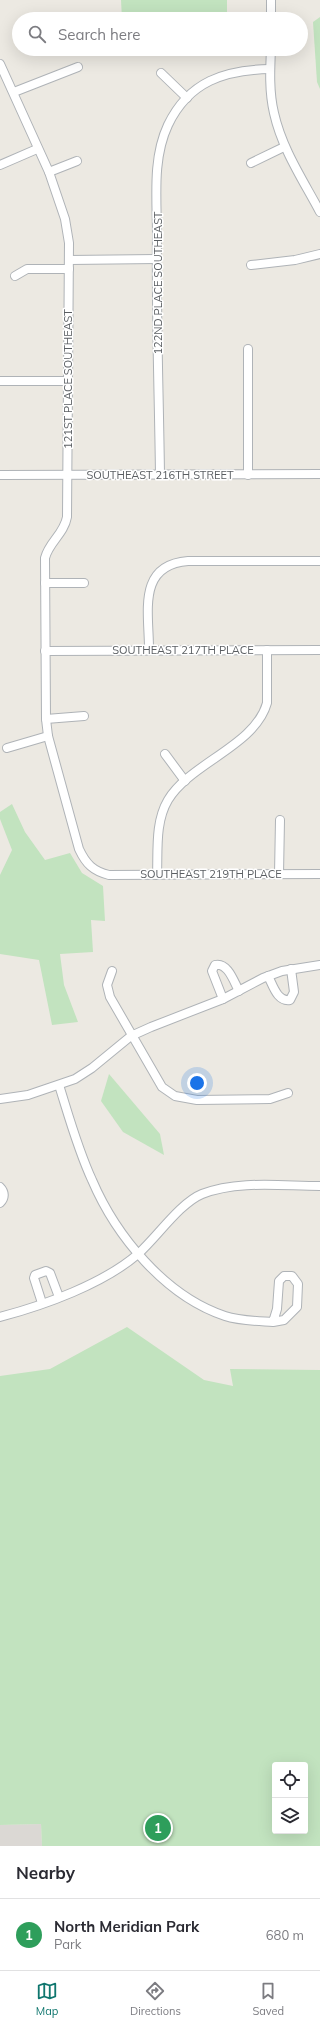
<!DOCTYPE html>
<style>
:root{--surface:#fff;--page:#f2f2f3;--text:#2b2b33;--muted:#7c7c81;--line:#e1e1e2;--accent:#0f766e}
body{margin:0;font-family:Mulish,sans-serif;background:var(--page);color:var(--text)}
.controls{position:absolute;right:12px;bottom:12px;display:grid;overflow:hidden;border-radius:4px;box-shadow:0 4px 16px #0002}
.controls button{width:36px;height:36px;display:grid;place-items:center;padding:0;border:0;border-bottom:1px solid var(--line);background:var(--surface);color:var(--text);font:20px sans-serif}
.you{position:absolute;left:197px;top:1083px;width:14px;height:14px;margin:-10px;border:3px solid #fff;border-radius:50%;background:#1a73e8;box-shadow:0 0 0 6px #1a73e833}
.badge{display:grid;place-items:center;width:26px;height:26px;border-radius:50%;background:var(--accent);color:#fff;font-size:13px;font-weight:700}
.pin{position:absolute;translate:-50% -50%;border:2px solid #fff;box-shadow:0 1px 4px #0006}
.list{margin:0;padding:0;list-style:none}
h2{display:flex;justify-content:space-between;align-items:center;height:52px;margin:0;padding:0 16px;font-size:17px}
h2 small{font-size:13px;font-weight:400;color:var(--muted)}
.list li{display:grid;grid-template-columns:26px 1fr auto;gap:12px;align-items:center;box-sizing:border-box;height:72px;padding:0 16px;border-top:1px solid var(--line)}
.list b{display:block;font-size:15px;white-space:nowrap}
.list p{margin:0;font-size:13px;white-space:nowrap;color:var(--muted)}
.list em{font-size:13px;font-style:normal;color:var(--muted)}
.icon{flex:none;width:22px;height:22px;fill:none;stroke:currentColor;stroke-width:2;stroke-linecap:round;stroke-linejoin:round}
.map{position:relative;flex:none;width:320px;height:1846px;overflow:hidden}
.search{position:absolute;background:var(--surface);box-shadow:0 4px 16px #0002;left:12px;right:12px;top:12px;height:44px;display:flex;align-items:center;gap:10px;box-sizing:border-box;padding:0 14px;border-radius:22px;color:var(--muted);font-size:15px}
.sheet{height:124px;background:var(--surface)}
nav{display:flex;justify-content:space-around;align-items:center;box-sizing:border-box;height:56px;border-top:1px solid var(--line);background:var(--surface);font-size:11px;color:var(--muted)}
nav a{display:grid;justify-items:center;gap:2px}
nav .on{color:var(--accent)}
.map>svg:first-child{display:block}
.industrial{fill:#dbd8d4}
.green{fill:#c2e3bf;fill-rule:evenodd}
.lines{fill:none;stroke-linecap:round;stroke-linejoin:round}
.minor-casing{stroke:#afb3b7;stroke-width:10}
.minor{stroke:#fff;stroke-width:8}
.labels{text-anchor:middle;stroke-width:3;stroke-linejoin:round;paint-order:stroke}
.street-label{font-size:11px;fill:#5a5e62;stroke:#fff}
</style>
<div class="map">
<svg width="320" height="1846" viewBox="0 0 320 1846">
<rect width="100%" height="100%" fill="#ece9e2"/>
<polygon class="industrial" points="41,1824 42,1846 0,1846 0,1825"/>
<g class="green">
<polygon points="121,0 227,0 227,19 122,19"/>
<polygon points="320,17 320,89 317,82 313,22"/>
<polygon points="12,804 25,832 45,860 70,853 82,873 103,886 105,921 91,920 93,952 60,954 64,985 78,1022 52,1025 39,960 0,954 0,875 12,850 0,819 0,812"/>
<polygon points="109,1074 160,1134 164,1155 123,1132 101,1101"/>
<path d="M127 1327 204 1380 233 1386 230 1369 320 1370V1846H42L41 1824 0 1825V1376L50 1369ZM275 1765H305V1831H275Z"/>
</g>
<g class="lines">
<defs>
<g id="minor">
<polyline points="271,19 271,0"/>
<path d="M271 49C270 70 269 92 274 113 282 149 303 180 320 212"/>
<path d="M0 64 49 172 65 219 69 243 67 517C64 534 49 542 45 558L46 719 48 736 79 849C86 864 93 871 109 875L320 874"/>
<polyline points="161,73 187,98"/>
<polyline points="14,92 78,67"/>
<polyline points="251,163 284,147"/>
<polyline points="0,165 37,149"/>
<polyline points="49,172 77,161"/>
<polyline points="69,260 157,259"/>
<polyline points="251,265 295,260 320,254"/>
<polyline points="15,276 27,269 69,269"/>
<polyline points="0,381 68,381"/>
<polyline points="0,475 320,474"/>
<path d="M160 475C159 395 156 315 157 236 157 199 152 159 168 125 189 81 225 70 270 69"/>
<polyline points="248,475 248,349"/>
<polyline points="45,583 84,583"/>
<path d="M149 649C149 612 137 565 188 561H320"/>
<polyline points="45,651 320,650"/>
<polyline points="46,719 84,716"/>
<polyline points="7,748 48,736"/>
<polyline points="165,754 185,781"/>
<polyline points="279,874 280,820"/>
<path d="M157 875C158 850 155 822 168 800 190 763 255 746 267 703V650"/>
<polyline points="112,971 107,985 110,997 162,1087 175,1096 197,1100 270,1099 288,1093"/>
<path d="M268 976C273 985 277 1002 290 1000L294 992 291 969"/>
<path d="M223 999 212 971 215 965C228 962 234 982 239 991"/>
<path d="M59 1085C69 1117 78 1150 92 1180 116 1236 165 1296 225 1316 240 1321 257 1321 273 1322L277 1309 279 1281 284 1276H292L298 1284 297 1307 284 1320 273 1322"/>
<polyline points="0,1099 28,1095 75,1079 92,1068 131,1036 151,1027 223,999 263,978 282,971 320,965"/>
<path d="M0 1187C5 1192 5 1198 0 1203"/>
<polyline points="42,1303 34,1278 35,1275 46,1271 50,1273 59,1297"/>
<path d="M0 1317C45 1305 103 1284 138 1254 157 1237 180 1203 202 1194 238 1180 282 1186 320 1186"/>
</g>
</defs>
<use href="#minor" class="minor-casing"/>
<use href="#minor" class="minor"/>
</g>
<g class="labels">
<g class="street-label">
<text transform="translate(158 283) rotate(-90)" y="4">122ND PLACE SOUTHEAST</text>
<text transform="translate(68 379) rotate(-90)" y="4">121ST PLACE SOUTHEAST</text>
<text x="160" y="479">SOUTHEAST 216TH STREET</text>
<text x="183" y="654">SOUTHEAST 217TH PLACE</text>
<text x="211" y="878">SOUTHEAST 219TH PLACE</text>
</g>
</g>
</svg>
<div class="controls">
<button><svg class="icon" aria-label="locate" viewBox="0 0 24 24"><circle cx="12" cy="12" r="6"/><path d="M12 2v4M12 18v4M2 12h4M18 12h4"/></svg></button>
<button><svg class="icon" aria-label="layers" viewBox="0 0 24 24"><path d="M12 4l9 5-9 5-9-5zM3 14l9 5 9-5"/></svg></button>
</div>
<div class="you"></div>
<div class="pin badge" style="left:158px;top:1828px;background:#2e9e5b">1</div>
<div class="search"><svg class="icon" aria-label="search" viewBox="0 0 24 24"><circle cx="10" cy="10" r="6"/><path d="M15 15l6 6"/></svg>Search here</div>
</div>
<section class="sheet">
<h2>Nearby<small></small></h2>
<ul class="list">
<li><span class="badge" style="background:#2e9e5b">1</span><div><b>North Meridian Park</b><p>Park</p></div><em>680 m</em></li>
</ul>
</section>
<nav>
<a class="on"><svg class="icon" aria-label="map" viewBox="0 0 24 24"><path d="M3 6l6-2 6 2 6-2v14l-6 2-6-2-6 2zM9 4v14M15 6v14"/></svg>Map</a>
<a><svg class="icon" aria-label="directions" viewBox="0 0 24 24"><path d="M12 3l9 9-9 9-9-9zM9 14v-3h6M13 9l2 2-2 2"/></svg>Directions</a>
<a><svg class="icon" aria-label="saved" viewBox="0 0 24 24"><path d="M7 4h10v16l-5-4-5 4z"/></svg>Saved</a>
</nav>
